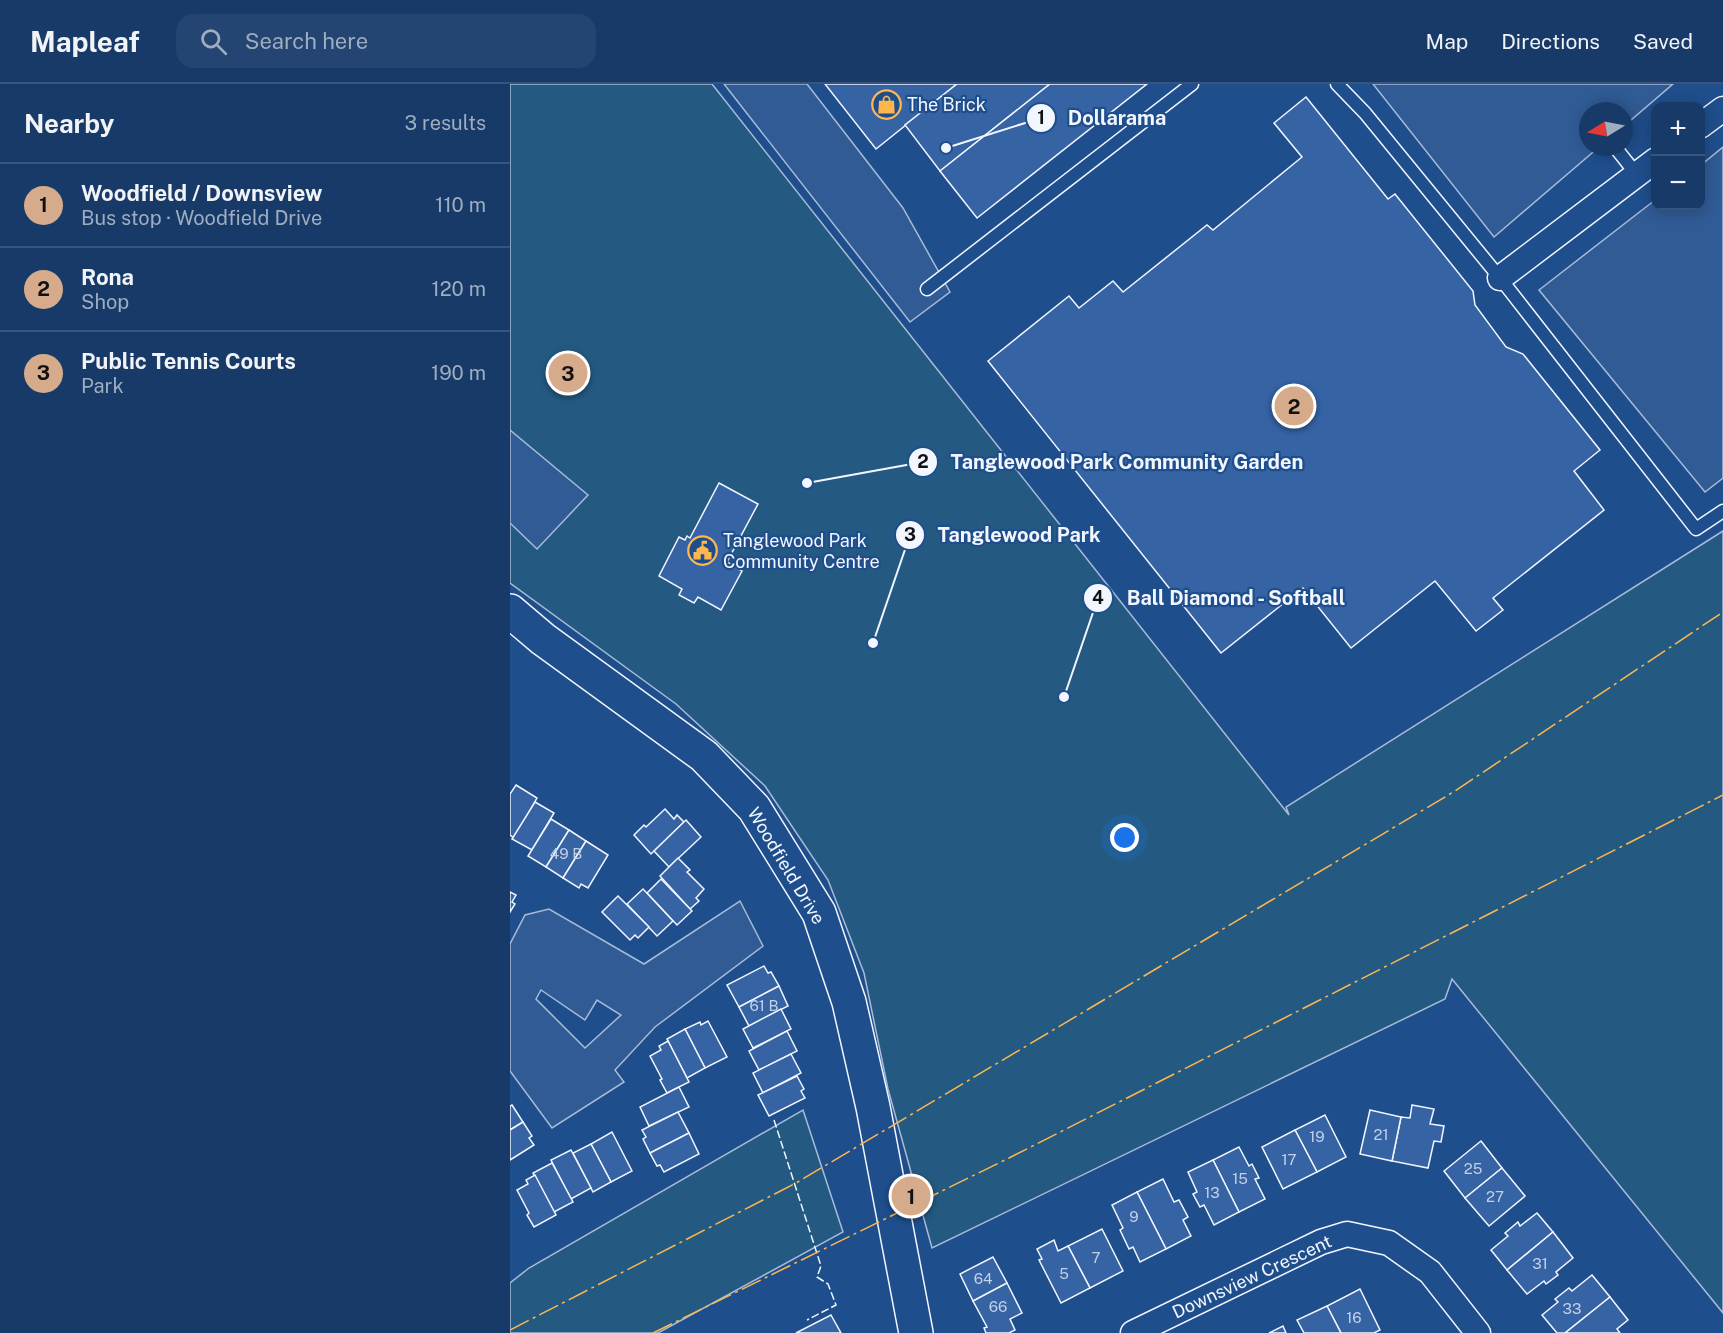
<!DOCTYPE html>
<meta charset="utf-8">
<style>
:root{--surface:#173a69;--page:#244571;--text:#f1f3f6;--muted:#9eadc0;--line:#36547d;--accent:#d6ab8b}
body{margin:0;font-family:"Public Sans",sans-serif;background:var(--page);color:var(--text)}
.controls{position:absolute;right:18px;top:18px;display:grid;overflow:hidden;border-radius:12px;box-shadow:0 3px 15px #0003}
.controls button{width:54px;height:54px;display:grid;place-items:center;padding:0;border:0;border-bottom:2px solid var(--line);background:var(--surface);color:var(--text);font:30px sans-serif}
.compass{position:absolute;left:1069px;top:18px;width:54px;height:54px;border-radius:50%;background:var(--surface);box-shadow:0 3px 15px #0003;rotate:260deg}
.you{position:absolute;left:615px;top:754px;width:21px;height:21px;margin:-15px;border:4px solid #fff;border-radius:50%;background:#1a73e8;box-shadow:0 0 0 9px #1a73e833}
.badge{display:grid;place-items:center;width:39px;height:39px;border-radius:50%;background:var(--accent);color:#111;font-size:20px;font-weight:700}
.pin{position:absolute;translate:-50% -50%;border:3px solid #fff;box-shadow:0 2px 6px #0006}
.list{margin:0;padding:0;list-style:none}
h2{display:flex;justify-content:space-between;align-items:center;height:78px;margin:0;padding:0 24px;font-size:26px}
h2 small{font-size:20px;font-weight:400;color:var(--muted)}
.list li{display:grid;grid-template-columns:39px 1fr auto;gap:18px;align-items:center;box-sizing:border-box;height:84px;padding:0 24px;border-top:2px solid var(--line)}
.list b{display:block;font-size:22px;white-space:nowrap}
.list p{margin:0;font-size:20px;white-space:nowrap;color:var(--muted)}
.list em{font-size:20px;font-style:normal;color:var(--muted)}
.icon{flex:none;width:33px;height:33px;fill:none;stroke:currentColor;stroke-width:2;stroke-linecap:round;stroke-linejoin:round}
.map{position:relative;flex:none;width:1213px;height:1249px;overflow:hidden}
header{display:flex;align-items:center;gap:36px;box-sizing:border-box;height:84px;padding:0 30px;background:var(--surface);border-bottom:2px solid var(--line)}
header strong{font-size:28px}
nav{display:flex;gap:33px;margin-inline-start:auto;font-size:21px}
.search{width:420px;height:54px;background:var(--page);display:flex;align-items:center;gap:15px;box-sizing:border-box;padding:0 21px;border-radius:18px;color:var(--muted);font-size:22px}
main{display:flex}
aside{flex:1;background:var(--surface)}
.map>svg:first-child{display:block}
.green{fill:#245a82;stroke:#a8bbd7;stroke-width:1.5}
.parking{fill:#305b95;stroke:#a8bbd7;stroke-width:1.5;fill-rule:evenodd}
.building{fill:#3563a3;stroke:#f2f6ff;stroke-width:1.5}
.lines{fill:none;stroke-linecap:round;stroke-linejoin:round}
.lane-casing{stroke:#f2f6ff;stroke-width:15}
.street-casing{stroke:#f2f6ff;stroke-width:27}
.secondary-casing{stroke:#f2f6ff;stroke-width:36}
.lane{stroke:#1f4e8c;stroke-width:12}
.street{stroke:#1f4e8c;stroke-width:24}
.secondary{stroke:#1f4e8c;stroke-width:33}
.fence{stroke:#f2f6ff;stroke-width:1.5;stroke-dasharray:8 3;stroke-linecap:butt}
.power{stroke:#ffb74d;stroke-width:1.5;stroke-dasharray:21 4.5 3 4.5;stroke-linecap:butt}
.labels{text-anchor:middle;stroke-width:4.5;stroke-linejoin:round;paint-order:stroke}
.number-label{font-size:15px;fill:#c3d1e8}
.poi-label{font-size:18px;fill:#f2f6ff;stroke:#1f4e8c;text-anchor:start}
.street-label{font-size:18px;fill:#f2f6ff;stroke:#1f4e8c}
.leader{fill:none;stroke:#f2f6ff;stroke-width:2}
.callout-dot{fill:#f2f6ff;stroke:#1f4e8c;stroke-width:2}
.mark-label{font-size:18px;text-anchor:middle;font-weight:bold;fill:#111}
.callout-label{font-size:20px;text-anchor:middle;font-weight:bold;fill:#f2f6ff;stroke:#1f4e8c;stroke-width:4.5;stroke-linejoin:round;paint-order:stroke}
</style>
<header>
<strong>Mapleaf</strong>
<div class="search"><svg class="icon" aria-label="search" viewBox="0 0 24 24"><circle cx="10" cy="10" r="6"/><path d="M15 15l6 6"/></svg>Search here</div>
<nav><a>Map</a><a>Directions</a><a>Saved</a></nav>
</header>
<main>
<aside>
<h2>Nearby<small>3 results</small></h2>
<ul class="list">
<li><span class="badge">1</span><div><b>Woodfield / Downsview</b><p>Bus stop · Woodfield Drive</p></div><em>110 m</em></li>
<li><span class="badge">2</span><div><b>Rona</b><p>Shop</p></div><em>120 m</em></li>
<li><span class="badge">3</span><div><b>Public Tennis Courts</b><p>Park</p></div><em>190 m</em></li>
</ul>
</aside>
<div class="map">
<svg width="1213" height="1249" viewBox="0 0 1213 1249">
<rect width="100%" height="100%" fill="#1f4e8c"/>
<g class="green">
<polygon points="0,0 202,0 779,731 776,723 1213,447 1213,1229 942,895 935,915 422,1164 378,1005 354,889 318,796 255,702 166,620 0,499"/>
<polygon points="293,1026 333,1148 148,1249 0,1249 0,1199 19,1184"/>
</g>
<g class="parking">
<polygon points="214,0 297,0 393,124 440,208 400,238"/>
<polygon points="863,0 1163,0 1114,42 1114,27 1078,27 1078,63 1089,63 984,153"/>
<polygon points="1213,63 1213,394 1195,408 1029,206 1145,116 1146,122 1190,122 1191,81"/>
<polygon points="0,346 78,411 27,465 0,439"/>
<path d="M230 817 253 862 145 943 105 986 114 998 42 1044 0 987V860L15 831 39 825 134 880ZM31 906 75 936 87 916 111 931 75 964 26 915Z"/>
</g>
<g class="building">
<polygon points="315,0 447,0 366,65"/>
<polygon points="447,0 540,0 430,87 395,41"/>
<polygon points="540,0 637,0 467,134 430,87"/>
<polygon points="796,13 878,115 885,110 963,207 965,221 996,263 1013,270 1090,366 1064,387 1094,426 983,514 993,526 966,547 925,497 841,564 793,504 711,569 478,277 559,212 569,224 603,197 613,208 697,141 703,146 792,73 764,39"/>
<polygon points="209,399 248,420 217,478 232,487 211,526 188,513 184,519 169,511 172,505 149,492 169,453 175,456 177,452 180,454"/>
<polygon points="6,701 27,714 4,754 0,751 0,710"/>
<polygon points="25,718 44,729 22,766 2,755"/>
<polygon points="155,725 164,735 167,731 174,738 141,770 124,751 134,741 136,743"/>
<polygon points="41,735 59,746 36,783 18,772"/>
<polygon points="176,736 191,753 159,783 144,767"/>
<polygon points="59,746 76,757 53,794 36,783"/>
<polygon points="76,757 98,771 78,804 71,800 69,804 53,794"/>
<polygon points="168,774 180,786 177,788 194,805 186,814 189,817 180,825 150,792"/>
<polygon points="151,795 182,827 167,841 137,809"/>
<polygon points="133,805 163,837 147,852 117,820"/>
<polygon points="0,808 6,811 2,818 5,820 0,828"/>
<polygon points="108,812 139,843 128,854 125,851 120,856 92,828"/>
<polygon points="254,882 258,889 261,888 269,902 229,923 217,901"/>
<polygon points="269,902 278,922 239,942 229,923"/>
<polygon points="271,925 281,945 243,964 233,945"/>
<polygon points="198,937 217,973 195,984 175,945 190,938 191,941"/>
<polygon points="175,945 195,984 177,994 157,955"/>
<polygon points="277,947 287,967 249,986 239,967"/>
<polygon points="158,957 179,998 157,1009 150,996 152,995 140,972 151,966 149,962"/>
<polygon points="281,970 291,989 253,1009 243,989"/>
<polygon points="287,992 294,1005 291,1007 295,1014 259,1032 248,1011"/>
<polygon points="169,1003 179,1023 139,1042 130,1023"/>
<polygon points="2,1021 13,1038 0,1046 0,1022"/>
<polygon points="902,1021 924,1025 920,1040 934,1042 931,1058 924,1057 918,1084 882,1077 891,1033 900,1034"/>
<polygon points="860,1026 891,1033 882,1077 850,1070"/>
<polygon points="168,1028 179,1049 140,1069 133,1055 136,1053 132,1046"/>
<polygon points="815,1031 836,1073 807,1088 785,1046"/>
<polygon points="13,1038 22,1052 19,1054 24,1061 0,1076 0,1046"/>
<polygon points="785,1046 807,1088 773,1105 752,1063"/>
<polygon points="102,1048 122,1087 101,1098 81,1060"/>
<polygon points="179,1049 189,1070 154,1088 150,1081 147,1082 140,1069"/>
<polygon points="971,1057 992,1084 955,1114 934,1087"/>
<polygon points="81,1060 101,1098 83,1108 63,1069"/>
<polygon points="729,1063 739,1082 742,1080 749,1094 745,1095 755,1115 729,1128 703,1076"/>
<polygon points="61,1066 81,1104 61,1115 41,1076"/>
<polygon points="703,1076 729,1128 704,1141 694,1121 690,1123 683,1110 687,1108 678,1088"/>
<polygon points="42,1079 63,1118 44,1128 23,1089"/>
<polygon points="992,1084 1015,1112 979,1142 955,1114"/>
<polygon points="25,1091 46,1131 24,1143 17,1131 19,1129 7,1106 18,1100 16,1096"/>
<polygon points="653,1095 664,1118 669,1116 678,1133 673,1136 681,1152 656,1165 627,1108"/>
<polygon points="627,1108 656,1165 630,1178 623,1163 619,1165 610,1146 613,1144 602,1121"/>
<polygon points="1027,1129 1043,1148 997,1186 981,1166 998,1152 995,1149 1008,1138 1010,1142"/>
<polygon points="592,1145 613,1187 580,1204 558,1162"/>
<polygon points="1043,1148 1063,1174 1046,1188 1048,1191 1036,1200 1034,1197 1017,1210 997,1186"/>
<polygon points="544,1156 548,1167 558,1162 580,1204 551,1219 529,1176 532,1175 527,1165"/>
<polygon points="483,1173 497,1199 463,1217 450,1190"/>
<polygon points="1082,1191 1100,1213 1055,1249 1047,1249 1032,1231 1048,1218 1045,1215 1059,1204 1062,1207"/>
<polygon points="497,1199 512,1229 500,1235 505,1246 499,1249 476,1249 474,1244 477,1243 463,1217"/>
<polygon points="850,1205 870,1246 864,1249 831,1249 817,1222"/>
<polygon points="1100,1213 1118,1236 1107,1245 1110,1249 1055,1249"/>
<polygon points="817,1222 831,1249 794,1249 787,1236"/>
<polygon points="321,1231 331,1249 286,1249"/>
<polygon points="773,1242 776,1249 759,1249"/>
</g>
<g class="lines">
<defs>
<g id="lane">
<polyline points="827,0 855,29 990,194 1186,445 1213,427"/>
<polyline points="1105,63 1127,91"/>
<polyline points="417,205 682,0"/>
</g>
<g id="street">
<polyline points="1190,42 1213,25"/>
<polyline points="990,194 1146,76"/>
<polyline points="623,1249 811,1158 837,1150 879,1159 920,1188 968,1249"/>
</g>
<polyline id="secondary" points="0,527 33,555 194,672 244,724 309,829 339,918 363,1023 406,1249"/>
</defs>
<use href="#lane" class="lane-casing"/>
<use href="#street" class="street-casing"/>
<use href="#secondary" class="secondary-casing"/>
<use href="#lane" class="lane"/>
<use href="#street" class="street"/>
<use href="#secondary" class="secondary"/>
<polyline class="fence" points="264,1036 311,1182 307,1193 318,1200 326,1221 297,1236"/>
<g class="power">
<polyline points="0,1246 286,1099 945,707 1213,528"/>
<polyline points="143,1249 499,1074 1213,711"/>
</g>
</g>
<defs>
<symbol id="shop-ring" viewBox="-11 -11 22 22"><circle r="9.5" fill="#1f4e8c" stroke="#ffb74d" stroke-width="1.5"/><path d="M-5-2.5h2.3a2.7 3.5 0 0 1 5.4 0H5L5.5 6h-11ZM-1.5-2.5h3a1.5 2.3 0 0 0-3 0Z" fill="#ffb74d"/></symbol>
<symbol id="civic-ring" viewBox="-11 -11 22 22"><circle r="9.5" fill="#1f4e8c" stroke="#ffb74d" stroke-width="1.5"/><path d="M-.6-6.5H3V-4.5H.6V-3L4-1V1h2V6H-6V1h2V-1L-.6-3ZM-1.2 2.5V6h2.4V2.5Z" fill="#ffb74d"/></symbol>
</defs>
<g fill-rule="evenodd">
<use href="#shop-ring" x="360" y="4" width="33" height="33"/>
<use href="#civic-ring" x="176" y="450" width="33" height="33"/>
</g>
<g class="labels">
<g class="number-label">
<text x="56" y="775">49 B</text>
<text x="254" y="927">61 B</text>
<text x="871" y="1056">21</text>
<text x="807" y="1058">19</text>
<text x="779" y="1081">17</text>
<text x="963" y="1090">25</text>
<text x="730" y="1100">15</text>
<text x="702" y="1114">13</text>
<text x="985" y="1118">27</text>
<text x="624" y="1138">9</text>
<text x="586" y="1179">7</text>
<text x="1030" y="1185">31</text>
<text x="554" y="1195">5</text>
<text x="473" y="1200">64</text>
<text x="488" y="1228">66</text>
<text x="1062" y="1230">33</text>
<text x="844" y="1239">16</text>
</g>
<g class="poi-label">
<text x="397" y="27">The Brick</text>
<text x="213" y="463">Tanglewood Park<tspan x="213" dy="21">Community Centre</tspan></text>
</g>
<g class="street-label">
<text transform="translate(276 782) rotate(59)" y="6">Woodfield Drive</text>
<text transform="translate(742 1193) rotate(-25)" y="6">Downsview Crescent</text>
</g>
</g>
<path class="leader" d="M436 64L531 34M297 399L413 378M363 559L400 451M554 613L588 514"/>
<g class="callout-dot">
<circle cx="436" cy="64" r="6"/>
<circle cx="297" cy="399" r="6"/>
<circle cx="363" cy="559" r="6"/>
<circle cx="554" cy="613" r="6"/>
<circle cx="531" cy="34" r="15"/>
<circle cx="413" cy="378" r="15"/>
<circle cx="400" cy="451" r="15"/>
<circle cx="588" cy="514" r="15"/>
</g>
<g class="mark-label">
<text x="531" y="40">1</text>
<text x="413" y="384">2</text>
<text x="400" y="457">3</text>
<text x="588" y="520">4</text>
</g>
<g class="callout-label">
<text x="607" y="41">Dollarama</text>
<text x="617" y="385">Tanglewood Park Community Garden</text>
<text x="509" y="458">Tanglewood Park</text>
<text x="726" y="521">Ball Diamond - Softball</text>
</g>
</svg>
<div class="controls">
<button>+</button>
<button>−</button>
</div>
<svg class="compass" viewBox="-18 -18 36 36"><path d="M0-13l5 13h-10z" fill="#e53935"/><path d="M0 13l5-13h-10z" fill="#9eadc0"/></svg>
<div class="you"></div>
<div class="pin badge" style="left:401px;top:1112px">1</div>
<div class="pin badge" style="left:784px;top:322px">2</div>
<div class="pin badge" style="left:58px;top:289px">3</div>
</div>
</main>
